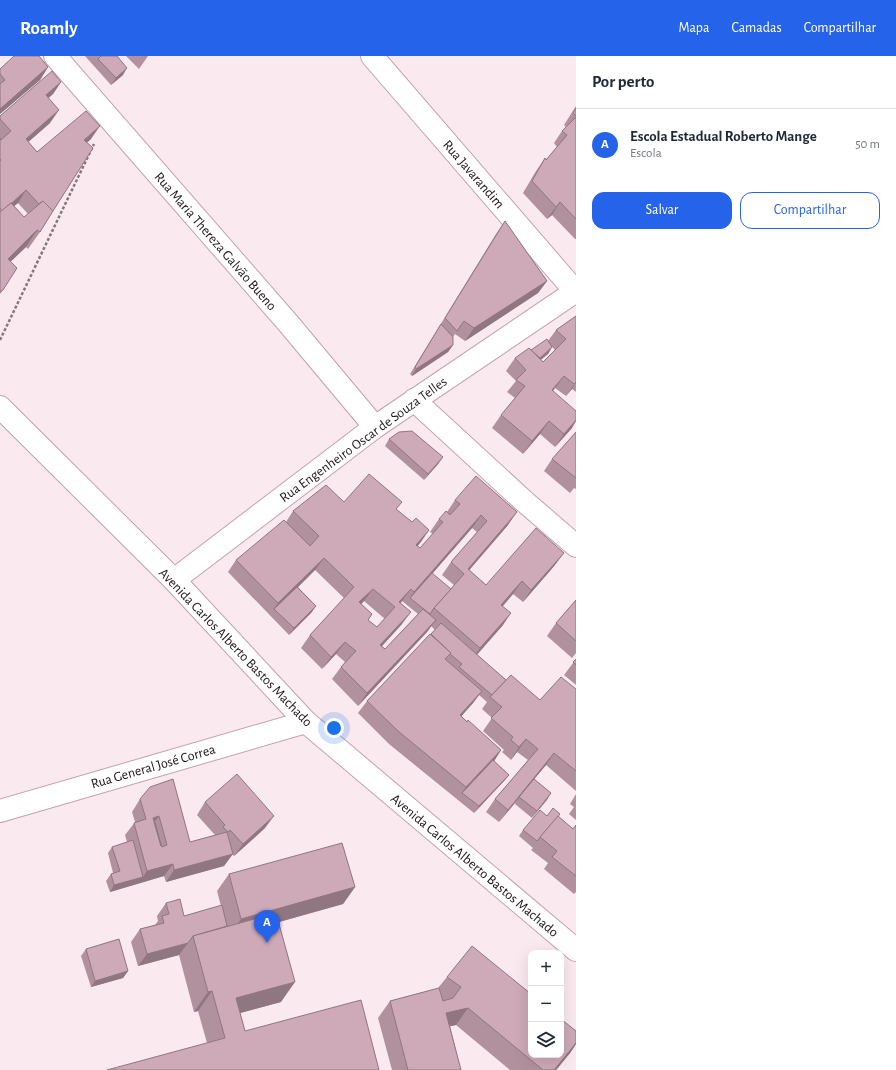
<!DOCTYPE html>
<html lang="pt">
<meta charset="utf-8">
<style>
:root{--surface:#fff;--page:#f2f2f3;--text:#1f2937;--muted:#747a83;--line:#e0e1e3;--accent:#2563eb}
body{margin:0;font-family:"Alegreya Sans",sans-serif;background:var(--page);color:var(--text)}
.controls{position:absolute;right:12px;bottom:12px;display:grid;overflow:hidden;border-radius:8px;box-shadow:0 4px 16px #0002}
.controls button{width:36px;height:36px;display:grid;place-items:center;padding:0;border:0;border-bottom:1px solid var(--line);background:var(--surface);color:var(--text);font:20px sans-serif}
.you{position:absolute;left:334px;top:672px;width:14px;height:14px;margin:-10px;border:3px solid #fff;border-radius:50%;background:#1a73e8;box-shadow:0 0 0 6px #1a73e833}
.badge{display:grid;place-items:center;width:26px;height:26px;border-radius:50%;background:var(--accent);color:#fff;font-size:13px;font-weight:700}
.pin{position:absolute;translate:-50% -33px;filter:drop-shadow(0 1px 2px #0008)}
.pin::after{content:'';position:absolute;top:21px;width:14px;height:12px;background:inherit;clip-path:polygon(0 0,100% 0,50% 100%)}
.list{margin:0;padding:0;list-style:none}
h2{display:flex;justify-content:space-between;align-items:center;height:52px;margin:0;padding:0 16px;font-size:17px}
h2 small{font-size:13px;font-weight:400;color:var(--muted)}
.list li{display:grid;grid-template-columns:26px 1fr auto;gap:12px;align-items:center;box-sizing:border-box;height:72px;padding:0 16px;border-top:1px solid var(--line)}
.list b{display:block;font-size:15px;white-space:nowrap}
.list p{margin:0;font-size:13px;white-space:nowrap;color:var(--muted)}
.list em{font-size:13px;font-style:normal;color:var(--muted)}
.actions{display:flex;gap:8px;padding:12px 16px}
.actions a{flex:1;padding:9px 0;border:1px solid var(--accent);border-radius:12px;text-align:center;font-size:14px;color:var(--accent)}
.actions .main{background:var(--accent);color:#fff}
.icon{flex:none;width:22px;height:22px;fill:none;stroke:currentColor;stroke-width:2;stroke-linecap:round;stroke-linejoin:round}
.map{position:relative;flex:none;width:576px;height:1014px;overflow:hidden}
header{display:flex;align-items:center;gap:24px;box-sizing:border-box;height:56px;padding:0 20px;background:var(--accent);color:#fff}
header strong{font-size:19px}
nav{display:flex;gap:22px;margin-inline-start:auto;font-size:14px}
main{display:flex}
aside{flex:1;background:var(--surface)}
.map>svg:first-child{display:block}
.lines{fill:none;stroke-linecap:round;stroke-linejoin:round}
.minor-casing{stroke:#c5a0b0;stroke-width:24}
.path{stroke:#86777d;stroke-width:2.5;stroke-dasharray:3 2;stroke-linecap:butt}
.minor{stroke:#fff;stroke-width:22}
.wall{fill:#b1919e;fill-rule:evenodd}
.shaded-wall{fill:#907681}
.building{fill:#cea9b8;stroke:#907681;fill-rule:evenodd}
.labels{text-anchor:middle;stroke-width:3.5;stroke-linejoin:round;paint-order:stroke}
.street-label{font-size:14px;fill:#201318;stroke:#fff}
</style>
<header>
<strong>Roamly</strong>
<nav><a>Mapa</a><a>Camadas</a><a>Compartilhar</a></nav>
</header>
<main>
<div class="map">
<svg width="576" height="1014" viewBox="0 0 576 1014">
<rect width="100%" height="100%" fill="#faeaf0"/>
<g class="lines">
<defs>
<g id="minor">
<polyline points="55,0 288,267 375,371"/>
<polyline points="372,0 575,235"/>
<polyline points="414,344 525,446 576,490"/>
<polyline points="0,351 174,524 306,666 576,894"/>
<polyline points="174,524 375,371 576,235"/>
<polyline points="0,755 306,666"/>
</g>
</defs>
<use href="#minor" class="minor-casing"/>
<polyline class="path" points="0,284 94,88"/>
<use href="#minor" class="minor"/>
</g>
<g class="wall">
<polygon points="85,0 117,0 123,19 111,29"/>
<polygon points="126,0 148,0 139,13"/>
<polygon points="48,11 40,24 0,58 0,13"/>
<path d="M61 26 53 38 48 42 50 67 28 86 37 96 91 83 87 86 40 176 28 193 26 191 10 206 3 234 0 238V60ZM18 147 28 158 24 161 14 150Z"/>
<polygon points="576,50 576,183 575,183 552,159 547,163 523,137 536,115 545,102 546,104 557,91 554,87 562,75 566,71 564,69"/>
<polygon points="505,165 547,225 538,237 465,285 455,278 453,281 453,289 448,296 412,320 410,318 496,178"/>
<path d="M576 260V336L572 333 566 340 555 332 553 335 572 372 555 391 540 378 523 398 492 372 501 359 515 342 507 336 516 325 506 315 515 302 548 285 556 274ZM552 291 555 294 543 306 541 303 548 298Z"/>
<polygon points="576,376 576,433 574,432 570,437 544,415 552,403"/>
<polygon points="389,383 443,401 438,408 424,424 385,390"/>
<path d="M455 444 508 469 469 514 486 529 555 509 523 546 513 538 503 550V569L477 599 506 624 540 644 576 633V735L546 709 534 723 551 737 532 762 515 748 516 746 499 766 486 756 495 743 528 704 517 696 511 704 502 696 504 694 483 675 492 662 482 653 487 646 479 639 473 647 461 660 501 694 494 705 509 719 504 725 474 757 389 688 358 657 367 645 435 574 431 570 427 576 358 650 332 623 341 611 345 606 336 598 322 613 301 592 310 579 344 542 315 514 298 531 316 550 311 557 289 579 228 516 236 504 286 466 293 455 344 446 397 454 412 466 429 474 417 490 420 492 433 478 430 476 439 463 447 456ZM472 472 477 476 451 506 442 519 454 529 451 533 432 518ZM364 545 385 563 377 571 368 564 372 558 361 548ZM402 545 418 558 385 593 382 590 402 568 401 547Z"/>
<polygon points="576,544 576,597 572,602 547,580 556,567"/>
<polygon points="576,603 576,629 564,619"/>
<polygon points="576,738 576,764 569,758 574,751 570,748"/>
<polygon points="140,743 190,786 215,779 197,759 205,746 265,772 234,800 232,798 224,810 166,826 164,820 110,836 106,825 111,818 113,817 108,797 112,791 127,786 125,779 135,766 132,756"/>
<polygon points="547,760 558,760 573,773 576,769 576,836 574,838 544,813 548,807 531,794 533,792 519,780 523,774"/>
<polygon points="229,818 355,831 343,848 279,866 281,946 240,957 245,975 379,1014 207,987 198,955 194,956 179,899 138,910 131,886 140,873 155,869 158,865 157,860 166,847 184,860 221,850 217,835"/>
<polygon points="86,893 128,915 123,922 91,931 81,900"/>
<polygon points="447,921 576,975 576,988 570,997 556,1014 510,1014 456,969 450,970 461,1014 392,1014 378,962 390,945 438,932"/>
</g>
<g class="shaded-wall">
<polygon points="48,11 40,24 0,58 0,53"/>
<polygon points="127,12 123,19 111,29 116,22"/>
<polygon points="61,26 53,38 37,52 46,39"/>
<polygon points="59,54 50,67 17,96 26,83"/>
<polygon points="100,70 91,83 76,97 84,84"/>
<polygon points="26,134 18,147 0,162 3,155"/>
<polygon points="560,146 552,159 547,163 556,151"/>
<polygon points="37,174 26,191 0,216 8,203"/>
<polygon points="547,225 538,237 465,285 474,272"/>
<polygon points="453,289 448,296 412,320 416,313"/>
<polygon points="552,291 548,298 530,313 535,307"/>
<polygon points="564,320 555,332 543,347 552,334"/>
<polygon points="576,326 572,333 566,340"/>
<polygon points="576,364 576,365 572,372 555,391 564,378"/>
<polygon points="549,365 540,378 523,398 532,385"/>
<polygon points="443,401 438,408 424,424 428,418"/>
<polygon points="517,456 508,469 459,526 468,513"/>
<polygon points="481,459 472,472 411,542 410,542 414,536"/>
<polygon points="429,474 421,486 408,502 416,489"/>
<polygon points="564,497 555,509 523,546 531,534"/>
<polygon points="324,502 315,514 275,554 274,553 270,559 278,547"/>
<polygon points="522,525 513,538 493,561 501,549"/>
<polygon points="373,533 364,545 351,559 359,546"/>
<polygon points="411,533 402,545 390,559 399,546"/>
<polygon points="316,550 311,557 289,579 294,572"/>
<polygon points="411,556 402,568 372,601 380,589"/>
<polygon points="511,557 503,569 471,605 480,592"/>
<polygon points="436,564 427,576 358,650 367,637"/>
<polygon points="345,586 336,598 322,613 331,601"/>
<polygon points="482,635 473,647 451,672 460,659"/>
<polygon points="526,683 517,696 511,704 519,691"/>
<polygon points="501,694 493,707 462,737 466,731"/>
<polygon points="554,697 546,709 499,766 508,754"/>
<polygon points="509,719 504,725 474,757 479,750"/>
<polygon points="551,737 547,744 532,762 537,755"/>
<polygon points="159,760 150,772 153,762"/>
<polygon points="274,760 265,772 234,800 243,788"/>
<polygon points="233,798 224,810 166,826 174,814"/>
<polygon points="173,808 164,820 110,836 114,829 143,821 147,815"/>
<polygon points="355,831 343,848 229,880 241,863"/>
<polygon points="188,887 179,899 138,910 147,898"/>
<polygon points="128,915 123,922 91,931 95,925"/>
<polygon points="295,926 281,946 222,962 236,942"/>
<polygon points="212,935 198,955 194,956 208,936"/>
<polygon points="468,952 456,969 434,974 446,957"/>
<polygon points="576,987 576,988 570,997 556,1014 554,1014"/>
</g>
<g class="building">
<polygon points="14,0 39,0 48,11 0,53 0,28 5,24 0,18 0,13"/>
<polygon points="101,0 117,0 127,12 116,22 98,3"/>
<polygon points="52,15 61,26 46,39 59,54 26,83 37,96 86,55 100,70 84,84 93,92 53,155 43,145 39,148 26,134 12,147 11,147 2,155 0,152 0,105 1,104 0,103 0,82 1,84 11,75 0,63 0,60"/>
<polygon points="576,52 576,60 573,57"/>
<polygon points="576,61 576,163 560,146 556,151 532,125 545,102 546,104 567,79 562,75"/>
<polygon points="43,145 53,155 40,176 37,174 8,203 17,212 3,234 0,236 0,156 11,147 24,161"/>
<polygon points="505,165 547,225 474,272 464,265 457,275 445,262"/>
<polygon points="576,260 576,326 574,328 564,320 552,334 576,355 576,364 564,378 549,365 532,385 501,359 525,330 516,324 526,314 515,302 529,292 543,306 566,283 556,274"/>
<polygon points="441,268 453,281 453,289 416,313 415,311"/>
<polygon points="547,283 552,291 540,302 531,294"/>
<polygon points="412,375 443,401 428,418 389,383 399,376"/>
<polygon points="576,376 576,422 552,403"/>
<path d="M369 418 402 446 396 453 412 466 416 462 429 474 416 489 420 492 443 466 439 463 446 455 450 459 460 448 455 444 476 420 517 456 468 513 486 529 536 472 564 497 531 534 522 525 501 549 511 557 480 592 434 552 464 518 451 506 487 465 481 459 414 536 411 533 399 546 411 556 380 589 385 593 423 553 436 564 367 637 341 611 356 595 345 586 331 601 310 579 354 531 324 502 278 547 236 504 284 464 310 490 319 480 293 455 326 429 344 446ZM373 533 395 551 377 571 368 564 372 558 359 546Z"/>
<polygon points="432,517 451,533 434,552 430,558 410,542"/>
<polygon points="297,531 316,550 294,572 274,553"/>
<polygon points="576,544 576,585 556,567"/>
<polygon points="441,567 506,624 492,639 459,611 462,608 450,598 451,597 431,578"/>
<polygon points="430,578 451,597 445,603 482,635 460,659 467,666 468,664 501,694 466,731 398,675 367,645"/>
<polygon points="576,603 576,609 573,606"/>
<polygon points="511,619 540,644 561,621 576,633 576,715 554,697 508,754 495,743 538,693 526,683 519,691 511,684 513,681 491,662 502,651 490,641"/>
<polygon points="493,704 509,719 479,750 462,737"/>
<polygon points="237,718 274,760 243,788 230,774 228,776 223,771 225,769 205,746"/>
<path d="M173 723 190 786 227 776 233 798 174 814 173 808 147 815 134 767 146 763 140 743 150 731ZM159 760 167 789 162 791 153 762Z"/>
<polygon points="534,723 551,737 537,755 519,741"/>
<polygon points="553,752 560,758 537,785 523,774 540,754 547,760"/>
<polygon points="558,760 573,773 576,769 576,820 552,801 557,795 540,781"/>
<polygon points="154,766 155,766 161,790"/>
<polygon points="133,784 143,821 114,829 111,818 120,815 112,791"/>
<polygon points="342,787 355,831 241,863 229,818"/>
<polygon points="180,843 184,860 222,849 227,870 193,880 188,887 147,898 140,873 164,867 162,860 169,858 166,847"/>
<polygon points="276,857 295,926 236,942 245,975 361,944 379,1014 107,1014 225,982 212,935 208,936 193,880"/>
<polygon points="119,883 128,915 95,925 86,893"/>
<polygon points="472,890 531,938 531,999 561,999 561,963 576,975 576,987 554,1014 543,1014 468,952 446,957 461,1014 408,1014 390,945 439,932 443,945 453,942 461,931 447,921"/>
</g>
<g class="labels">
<g class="street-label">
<text transform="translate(474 118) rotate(49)" y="5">Rua Javarandim</text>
<text transform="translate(216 185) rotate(49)" y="5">Rua Maria Thereza Galvão Bueno</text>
<text transform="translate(363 383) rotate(-36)" y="5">Rua Engenheiro Oscar de Souza Telles</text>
<text transform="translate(236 591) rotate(46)" y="5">Avenida Carlos Alberto Bastos Machado</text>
<text transform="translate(153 710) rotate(-16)" y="5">Rua General José Correa</text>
<text transform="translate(475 809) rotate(40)" y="5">Avenida Carlos Alberto Bastos Machado</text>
</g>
</g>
</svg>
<div class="controls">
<button>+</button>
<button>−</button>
<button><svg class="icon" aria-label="layers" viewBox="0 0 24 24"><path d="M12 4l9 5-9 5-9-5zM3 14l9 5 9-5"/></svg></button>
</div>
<div class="you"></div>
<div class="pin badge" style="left:267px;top:887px">A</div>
</div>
<aside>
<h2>Por perto<small></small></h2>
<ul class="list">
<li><span class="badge">A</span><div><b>Escola Estadual Roberto Mange</b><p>Escola</p></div><em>50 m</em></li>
</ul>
<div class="actions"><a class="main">Salvar</a><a>Compartilhar</a></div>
</aside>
</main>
